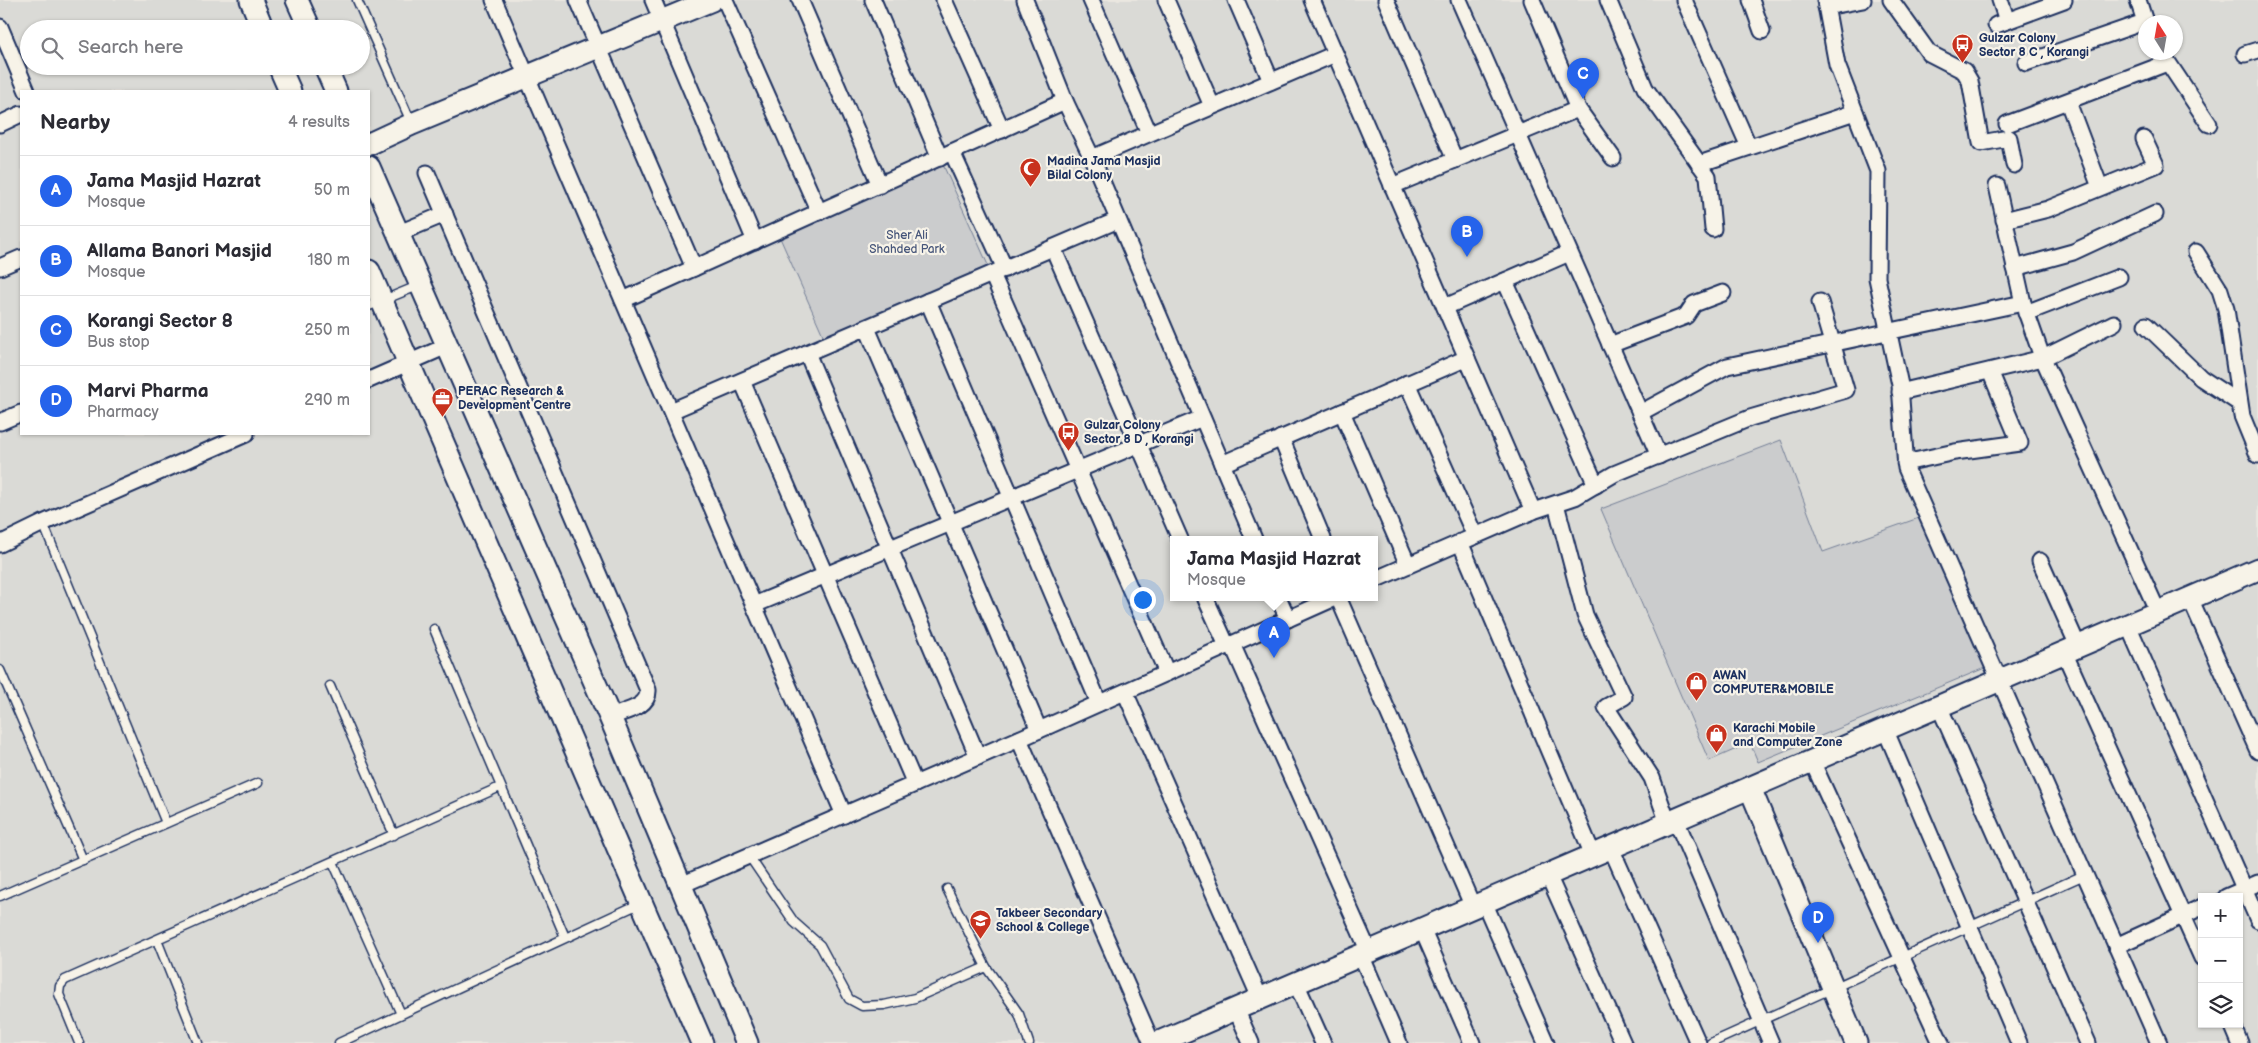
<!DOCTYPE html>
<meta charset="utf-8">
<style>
:root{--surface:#fff;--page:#f2f2f3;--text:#2b2b33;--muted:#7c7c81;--line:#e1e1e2;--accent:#2563eb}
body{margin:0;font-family:"Balsamiq Sans",sans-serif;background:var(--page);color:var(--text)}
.controls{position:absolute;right:15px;bottom:15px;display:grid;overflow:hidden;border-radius:0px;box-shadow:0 1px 4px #0004}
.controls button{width:45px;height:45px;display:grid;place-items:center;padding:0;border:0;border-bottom:1px solid var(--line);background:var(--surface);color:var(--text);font:25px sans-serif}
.compass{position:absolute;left:2138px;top:15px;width:45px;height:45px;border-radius:50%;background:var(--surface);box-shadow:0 1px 4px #0004;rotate:349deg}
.you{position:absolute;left:1142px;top:599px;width:18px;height:18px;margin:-12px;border:4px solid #fff;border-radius:50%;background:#1a73e8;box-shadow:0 0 0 8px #1a73e833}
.badge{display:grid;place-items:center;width:32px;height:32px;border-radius:50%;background:var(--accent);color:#fff;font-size:16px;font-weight:700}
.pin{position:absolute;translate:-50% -41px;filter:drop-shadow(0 1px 2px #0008)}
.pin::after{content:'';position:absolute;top:26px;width:18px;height:15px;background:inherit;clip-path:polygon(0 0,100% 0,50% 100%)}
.popup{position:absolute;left:1170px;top:536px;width:208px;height:65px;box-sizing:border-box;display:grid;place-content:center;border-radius:0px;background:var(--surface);filter:drop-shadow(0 1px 4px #0005);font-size:16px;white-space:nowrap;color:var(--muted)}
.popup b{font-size:19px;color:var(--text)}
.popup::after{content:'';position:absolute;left:50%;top:100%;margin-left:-10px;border:10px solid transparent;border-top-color:var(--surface)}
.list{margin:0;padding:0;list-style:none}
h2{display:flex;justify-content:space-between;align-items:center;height:65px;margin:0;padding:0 20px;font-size:21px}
h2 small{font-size:16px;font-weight:400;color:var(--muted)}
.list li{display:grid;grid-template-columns:32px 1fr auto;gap:15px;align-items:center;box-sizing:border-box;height:70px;padding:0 20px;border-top:1px solid var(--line)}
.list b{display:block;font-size:19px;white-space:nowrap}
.list p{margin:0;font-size:16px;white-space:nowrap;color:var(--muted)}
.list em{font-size:16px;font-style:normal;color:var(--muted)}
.icon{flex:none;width:28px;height:28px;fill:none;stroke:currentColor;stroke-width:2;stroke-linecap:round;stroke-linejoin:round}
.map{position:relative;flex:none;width:2258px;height:1043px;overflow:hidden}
.search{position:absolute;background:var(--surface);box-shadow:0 1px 4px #0004;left:20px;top:20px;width:350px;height:55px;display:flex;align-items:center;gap:12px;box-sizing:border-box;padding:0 18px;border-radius:28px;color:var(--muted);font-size:19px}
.panel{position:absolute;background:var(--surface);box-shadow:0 1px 4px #0004;left:20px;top:90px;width:350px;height:345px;border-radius:0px}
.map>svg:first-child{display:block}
.built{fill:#dadad6;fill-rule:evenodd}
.green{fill:#cbcccd;stroke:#737e96}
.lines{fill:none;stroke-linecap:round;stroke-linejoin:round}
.lane-casing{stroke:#1b2f5e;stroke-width:11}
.street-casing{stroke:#1b2f5e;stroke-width:19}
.secondary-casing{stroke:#1b2f5e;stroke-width:25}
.lane{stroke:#f7f3e8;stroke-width:8}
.street{stroke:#f7f3e8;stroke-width:15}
.secondary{stroke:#f7f3e8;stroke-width:21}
.labels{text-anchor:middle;stroke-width:4.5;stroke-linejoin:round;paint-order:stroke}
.poi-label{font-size:12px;font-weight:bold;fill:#1b2f5e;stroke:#f7f3e8;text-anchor:start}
.park-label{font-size:12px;fill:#47567a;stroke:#f7f3e8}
</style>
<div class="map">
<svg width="2258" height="1043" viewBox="0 0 2258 1043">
<rect width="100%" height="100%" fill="#eae7e0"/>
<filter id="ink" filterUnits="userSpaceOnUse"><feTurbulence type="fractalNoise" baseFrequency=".02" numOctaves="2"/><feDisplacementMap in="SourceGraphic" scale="10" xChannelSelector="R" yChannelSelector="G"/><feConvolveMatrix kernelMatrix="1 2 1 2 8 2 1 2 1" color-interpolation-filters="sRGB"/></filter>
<g filter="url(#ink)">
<path class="built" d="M0 0H2258V1043H0ZM2146 22H2176V52H2146ZM29 29H361V66H29ZM21 91H369V434H21ZM1174 539H1374V597H1174ZM2202 897H2239V1024H2202Z"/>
<g class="green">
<polygon points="940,158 992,274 827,344 777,231"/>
<polygon points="1781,440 1823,552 1927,515 1992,665 1758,762 1750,743 1709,761 1601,509"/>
</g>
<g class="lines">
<defs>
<g id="lane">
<polyline points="357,0 411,122"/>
<polyline points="369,306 420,285"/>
<polyline points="43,523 166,823"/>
<polyline points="434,629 565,937"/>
<polyline points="0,670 83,860"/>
<polyline points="330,686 394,835"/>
<polyline points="749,856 794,922 820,945 849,999 862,1006 884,1005 915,998 986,967"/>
<polyline points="333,862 401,1014"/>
<polyline points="947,889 986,967 1019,1014 1029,1043"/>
<polyline points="0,896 258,783"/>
<polyline points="157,940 198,1043"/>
<polyline points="79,1043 59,994 60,986 65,980 500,787"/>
<polyline points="339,1043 641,903"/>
<polyline points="1711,1043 2084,875"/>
</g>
<g id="street">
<polyline points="494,0 844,815"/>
<polyline points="578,0 694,268"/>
<polyline points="653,0 755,241"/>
<polyline points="725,0 819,212"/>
<polyline points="800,0 880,185"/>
<polyline points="873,0 940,158"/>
<polyline points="944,0 1002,130"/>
<polyline points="1025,0 1065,101 1092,158 1254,539"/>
<polyline points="1091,0 1149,133"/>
<polyline points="1166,0 1212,106"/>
<polyline points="1236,0 1271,81"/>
<polyline points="1312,0 1533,511"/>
<polyline points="1386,0 1455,160"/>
<polyline points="1459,0 1659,456"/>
<polyline points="1532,0 1578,109 1613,158"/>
<polyline points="1608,0 1645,88 1708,176 1713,229"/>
<polyline points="1684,0 1749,147"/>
<polyline points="1751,0 1762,31"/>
<polyline points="1825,0 1837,65 1878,171 1877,278 1900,385 1906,468 2159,1043"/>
<polyline points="1891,0 1929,53 1964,71 1970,81 1981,143 2009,138 2014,165"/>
<polyline points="2000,0 2007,21"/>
<polyline points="2138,0 2146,25"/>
<polyline points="1826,7 1863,0"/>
<polyline points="1996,25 2064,0"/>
<polyline points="0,27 27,91"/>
<polyline points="2161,52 2209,124"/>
<polyline points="2245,54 2258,50"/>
<polyline points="2026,63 2144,22"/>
<polyline points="2068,102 2100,187"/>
<polyline points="0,124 21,114"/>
<polyline points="2007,124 2167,63"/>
<polyline points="952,152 1005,269"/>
<polyline points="1092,158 1335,54"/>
<polyline points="1699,164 1855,112"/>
<path d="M427 173 648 690C649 708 624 711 610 717"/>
<polyline points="1392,186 1578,109"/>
<polyline points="1997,186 2023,303 2041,354 2158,612"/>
<polyline points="2004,220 2048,209 2156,165 2144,139"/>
<polyline points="399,233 445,214"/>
<polyline points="1053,248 1180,539"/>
<polyline points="2196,252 2220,290 2226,309 2242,416 2258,455"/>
<polyline points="0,267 21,258"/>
<polyline points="2015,268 2073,252 2155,214"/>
<polyline points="992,274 1167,673"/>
<polyline points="1505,281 1596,485"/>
<polyline points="623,300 1065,101"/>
<polyline points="928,301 1099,703"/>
<polyline points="1445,307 1569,253"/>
<polyline points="2026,313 2119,277"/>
<polyline points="2146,325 2201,378 2239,403"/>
<polyline points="867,328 1039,730"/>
<polyline points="1610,345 1686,316 1694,304 1723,293"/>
<polyline points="807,353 978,757"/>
<polyline points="369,380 449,345"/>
<polyline points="742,381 915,784"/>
<polyline points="1407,383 1475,536"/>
<polyline points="1900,392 2043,358 2114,323"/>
<polyline points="671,411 1118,220"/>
<polyline points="1342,412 1408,565"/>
<polyline points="1640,413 1727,366 2023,303"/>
<polyline points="0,422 21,413"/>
<polyline points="1281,438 1323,539"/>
<polyline points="1905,463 1955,452 2020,443 1990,371"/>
<polyline points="1222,464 1467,358"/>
<polyline points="1556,504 1585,615 1624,697 1606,707 1652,778 1668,823"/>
<polyline points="1460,542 1593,855"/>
<polyline points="0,544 43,523 246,434"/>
<polyline points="2040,561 2078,646"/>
<polyline points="1374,580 1533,511 1575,497 1614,474 1750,418 1846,390 1820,302"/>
<polyline points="1205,597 1227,646"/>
<polyline points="1278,597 1288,619"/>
<polyline points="1338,597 1473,907"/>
<polyline points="2190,598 2258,751"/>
<polyline points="754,605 1202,418"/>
<polyline points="2128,625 2258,920"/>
<polyline points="1232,644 1369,952"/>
<polyline points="2064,652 2202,958"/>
<polyline points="1125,692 1260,998"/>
<polyline points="1939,706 2088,1043"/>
<polyline points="1885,729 2019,1043"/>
<polyline points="1019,739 1152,1043"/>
<polyline points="1812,761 1941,1043"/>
<polyline points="1676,820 1771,1043"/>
<polyline points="1611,848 1698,1043"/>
<polyline points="1548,875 1623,1043"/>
<polyline points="679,886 1019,739 1337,597"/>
<polyline points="2226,897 2258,883"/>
<polyline points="1484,902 1546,1043"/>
<polyline points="1422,929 1472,1043"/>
<polyline points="2116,946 2202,907"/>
<polyline points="1361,955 1399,1043"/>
<polyline points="1296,983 1323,1043"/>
<polyline points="1236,1009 1251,1043"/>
<polyline points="2232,1024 2240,1043"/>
</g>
<g id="secondary">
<polyline points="251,0 263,29"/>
<polyline points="297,0 310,29"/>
<polyline points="279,66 290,91"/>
<polyline points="325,66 336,91"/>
<polyline points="369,144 412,124 712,0"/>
<polyline points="369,167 610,717 747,1043"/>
<polyline points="369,271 702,1043"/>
<polyline points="1750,788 1856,1043"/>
<polyline points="1157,1043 2258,569"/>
</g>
</defs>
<use href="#lane" class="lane-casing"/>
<use href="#street" class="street-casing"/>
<use href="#secondary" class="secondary-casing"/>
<use href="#lane" class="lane"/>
<use href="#street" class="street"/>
<use href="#secondary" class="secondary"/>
</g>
</g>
<defs>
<symbol id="bus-pin" viewBox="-11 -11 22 30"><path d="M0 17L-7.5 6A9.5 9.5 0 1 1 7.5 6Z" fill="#c8321e" stroke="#f7f3e8"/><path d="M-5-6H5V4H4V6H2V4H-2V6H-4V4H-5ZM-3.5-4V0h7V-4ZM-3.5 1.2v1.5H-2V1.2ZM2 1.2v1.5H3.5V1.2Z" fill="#fff"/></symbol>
<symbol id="mosque-pin" viewBox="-11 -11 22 30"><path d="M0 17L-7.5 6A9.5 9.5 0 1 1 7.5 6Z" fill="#c8321e" stroke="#f7f3e8"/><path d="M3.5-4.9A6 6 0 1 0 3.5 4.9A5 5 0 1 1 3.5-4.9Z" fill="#fff"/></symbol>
<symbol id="office-pin" viewBox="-11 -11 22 30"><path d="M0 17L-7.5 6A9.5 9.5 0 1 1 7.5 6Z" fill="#c8321e" stroke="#f7f3e8"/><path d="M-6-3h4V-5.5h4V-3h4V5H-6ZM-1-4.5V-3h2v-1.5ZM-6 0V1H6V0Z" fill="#fff"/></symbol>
<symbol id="shop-pin" viewBox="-11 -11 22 30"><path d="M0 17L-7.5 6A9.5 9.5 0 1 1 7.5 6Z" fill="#c8321e" stroke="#f7f3e8"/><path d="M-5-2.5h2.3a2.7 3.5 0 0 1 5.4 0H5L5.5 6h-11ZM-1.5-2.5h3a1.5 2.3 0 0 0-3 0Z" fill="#fff"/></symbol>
<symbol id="university-pin" viewBox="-11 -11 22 30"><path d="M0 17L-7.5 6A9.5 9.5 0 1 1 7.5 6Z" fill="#c8321e" stroke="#f7f3e8"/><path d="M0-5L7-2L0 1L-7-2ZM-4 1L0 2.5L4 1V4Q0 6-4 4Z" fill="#fff"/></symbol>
</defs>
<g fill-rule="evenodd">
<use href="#bus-pin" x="1950" y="32" width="25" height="34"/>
<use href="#mosque-pin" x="1018" y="156" width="25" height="34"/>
<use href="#office-pin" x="430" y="386" width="25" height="34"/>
<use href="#bus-pin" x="1056" y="420" width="25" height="34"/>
<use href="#shop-pin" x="1684" y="670" width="25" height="34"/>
<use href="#shop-pin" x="1704" y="722" width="25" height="34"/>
<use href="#university-pin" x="968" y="908" width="25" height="34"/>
</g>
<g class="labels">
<g class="poi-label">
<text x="1979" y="42">Gulzar Colony<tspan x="1979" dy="14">Sector 8 C , Korangi</tspan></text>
<text x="1047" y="165">Madina Jama Masjid<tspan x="1047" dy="14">Bilal Colony</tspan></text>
<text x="458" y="395">PERAC Research &amp;<tspan x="458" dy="14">Development Centre</tspan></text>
<text x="1084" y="429">Gulzar Colony<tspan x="1084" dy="14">Sector 8 D , Korangi</tspan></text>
<text x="1713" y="679">AWAN<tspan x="1713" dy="14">COMPUTER&amp;MOBILE</tspan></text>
<text x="1733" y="732">Karachi Mobile<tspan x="1733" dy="14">and Computer Zone</tspan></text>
<text x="996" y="917">Takbeer Secondary<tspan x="996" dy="14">School &amp; College</tspan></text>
</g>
<g class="park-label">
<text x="907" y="239">Sher Ali<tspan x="907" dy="14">Shahded Park</tspan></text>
</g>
</g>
</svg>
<div class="controls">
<button>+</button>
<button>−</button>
<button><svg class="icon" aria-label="layers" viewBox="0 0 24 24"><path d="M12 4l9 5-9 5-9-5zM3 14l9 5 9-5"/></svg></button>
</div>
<svg class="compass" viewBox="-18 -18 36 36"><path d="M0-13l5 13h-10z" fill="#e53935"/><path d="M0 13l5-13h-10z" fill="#7c7c81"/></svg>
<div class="you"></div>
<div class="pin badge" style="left:1274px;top:658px">A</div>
<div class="popup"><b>Jama Masjid Hazrat</b>Mosque</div>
<div class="pin badge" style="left:1467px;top:257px">B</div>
<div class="pin badge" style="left:1583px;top:99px">C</div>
<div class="pin badge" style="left:1818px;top:943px">D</div>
<div class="search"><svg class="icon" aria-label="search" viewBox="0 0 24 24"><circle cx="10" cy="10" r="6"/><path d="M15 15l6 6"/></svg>Search here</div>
<section class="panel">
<h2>Nearby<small>4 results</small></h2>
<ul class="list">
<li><span class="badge">A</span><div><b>Jama Masjid Hazrat</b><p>Mosque</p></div><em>50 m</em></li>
<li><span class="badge">B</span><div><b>Allama Banori Masjid</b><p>Mosque</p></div><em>180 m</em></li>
<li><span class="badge">C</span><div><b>Korangi Sector 8</b><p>Bus stop</p></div><em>250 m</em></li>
<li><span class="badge">D</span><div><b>Marvi Pharma</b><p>Pharmacy</p></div><em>290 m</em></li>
</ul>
</section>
</div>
